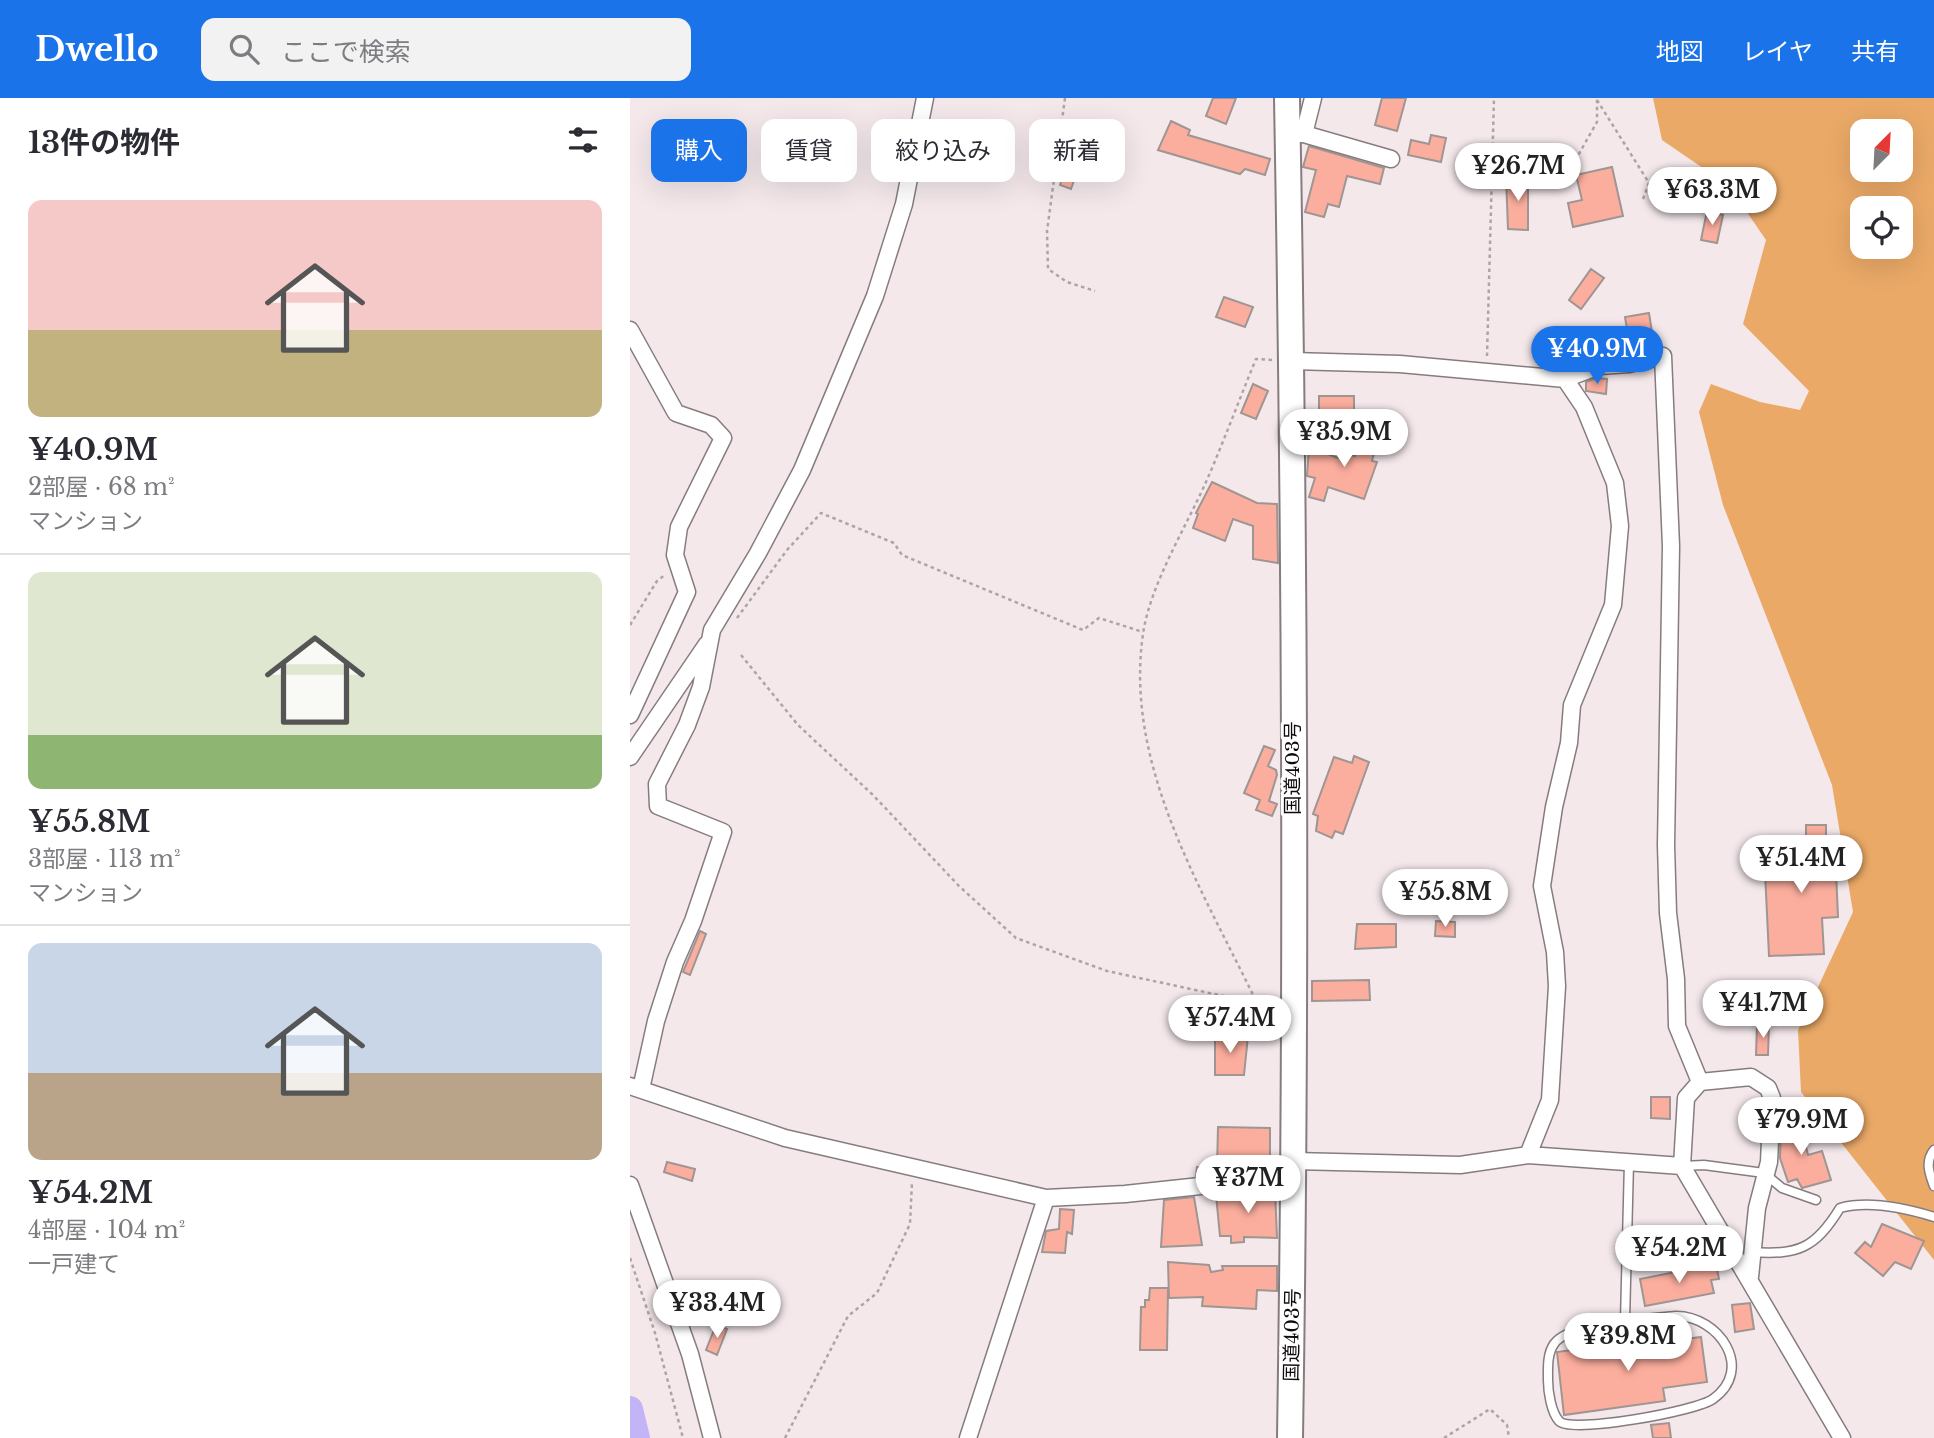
<!DOCTYPE html>
<html lang="ja">
<head>
<meta charset="utf-8">
<style>
	:root { --surface:#fff; --page:#f2f2f3; --text:#2b2b33; --muted:#7c7c81; --line:#e1e1e2; --accent:#1a73e8 }
	body { margin:0; font-family:"Libre Baskerville","Noto Sans JP",serif; background:var(--page); color:var(--text); height:100vh; display:flex; flex-direction:column; font-size:26px; white-space:nowrap }
	* { box-sizing:border-box; margin:0 }
	p { font-size:23px; color:var(--muted) }
	.icon { flex:none; width:38px; height:38px; fill:none; stroke:currentColor; stroke-width:2; stroke-linecap:round; stroke-linejoin:round }
	.map { position:relative; flex:1; overflow:hidden }
	.panel { display:flex; flex-direction:column; background:var(--surface); width:630px }
	.panel>* { flex:none }
	.banner { position:absolute; left:21px; top:21px; width:665px; height:63px; display:flex; gap:14px }
	.needle { width:46px; rotate:24deg }
	.buttons { position:absolute; left:1220px; top:21px; display:grid; gap:14px }
	.buttons a { display:grid; place-items:center; width:63px; height:63px; border-radius:14px; background:var(--surface); box-shadow:0 7px 28px #0002; font-size:35px }
	.price { position:absolute; translate:-50% -60px; padding:0 16px; border-radius:24px; background:#fff; color:#222; font-size:23px; line-height:46px; filter:drop-shadow(0 2px 4px #0008) }
	.price::after { content:''; position:absolute; left:50%; top:42px; width:21px; height:16px; margin-left:-10px; background:inherit; clip-path:polygon(0 0,100% 0,50% 100%) }
	.price.current { background:var(--accent); color:#fff }
	ul { padding:0; list-style:none }
	li { display:grid; align-content:center; gap:14px; height:371px; padding:0 28px }
	li+li { border-top:2px solid var(--line) }
	li span { display:grid; place-items:center; height:217px; border-radius:14px; color:#555 }
	li>.icon { margin-inline-start:auto }
	span .icon { width:126px; height:126px; fill:#fffc; stroke-width:1 }
	li b { font-size:30px }
	h2 { display:flex; justify-content:space-between; align-items:center; height:84px; padding:0 28px; font-size:30px }
	.pill { padding:0 24px; border-radius:14px; background:var(--surface); box-shadow:0 7px 28px #0002; font-size:24px; line-height:63px }
	.pill.current { background:var(--accent); color:#fff }
	header { display:flex; align-items:center; gap:42px; box-sizing:border-box; height:98px; padding:0 35px; background:var(--accent); color:#fff }
	header strong { font-size:33px }
	nav { display:flex; gap:38px; margin-inline-start:auto; font-size:24px }
	.search { width:490px; height:63px; background:var(--page); display:flex; align-items:center; gap:18px; box-sizing:border-box; padding:0 24px; border-radius:14px; color:var(--muted); font-size:26px }
	main { display:flex; flex:1; min-height:0 }
	.map>svg:first-child { display:block }
	.green { fill:#eaa967; fill-rule:evenodd }
	.lines { fill:none; stroke-linecap:round; stroke-linejoin:round }
	.river { stroke:#c3b4f7; stroke-width:26 }
	.building { fill:#fcae9e; stroke:#9f9592; stroke-width:2 }
	.service-casing { stroke:#867c7f; stroke-width:11 }
	.minor-casing { stroke:#867c7f; stroke-width:19 }
	.trunk-casing { stroke:#867c7f; stroke-width:28 }
	.path { stroke:#ada4a6; stroke-width:2.5; stroke-dasharray:3.5 3.5; stroke-linecap:butt }
	.service { stroke:#fff; stroke-width:8 }
	.minor { stroke:#fff; stroke-width:16 }
	.trunk { stroke:#fff; stroke-width:24 }
	.labels { text-anchor:middle; dominant-baseline:central; stroke-width:6; stroke-linejoin:round; paint-order:stroke }
	.street-label { font-size:19px; fill:#0f0b0c; stroke:#fff }
</style>
</head>
<body>
<header>
<strong>Dwello</strong>
<div class="search"><svg class="icon" aria-label="search" viewBox="0 0 24 24"><circle cx="10" cy="10" r="6"/><path d="M15 15l6 6"/></svg>ここで検索</div>
<nav><a>地図</a><a>レイヤ</a><a>共有</a></nav>
</header>
<main>
<section class="panel">
<h2>13件の物件<svg class="icon" aria-label="filters" viewBox="0 0 24 24"><path d="M4 7h16M4 17h16"/><circle cx="9" cy="7" r="2"/><circle cx="15" cy="17" r="2"/></svg></h2>
<ul>
<li><span style="background:linear-gradient(#f6c9c9 60%,#c2b280 0)"><svg class="icon" aria-label="home" viewBox="0 0 24 24"><path d="M3 11l9-7 9 7M6 9v11h12V9"/></svg></span><div><b>¥40.9M</b><p>2部屋 · 68 m²</p><p>マンション</p></div></li>
<li><span style="background:linear-gradient(#dfe7d0 75%,#8fb573 0)"><svg class="icon" aria-label="home" viewBox="0 0 24 24"><path d="M3 11l9-7 9 7M6 9v11h12V9"/></svg></span><div><b>¥55.8M</b><p>3部屋 · 113 m²</p><p>マンション</p></div></li>
<li><span style="background:linear-gradient(#c9d6e8 60%,#b9a48a 0)"><svg class="icon" aria-label="home" viewBox="0 0 24 24"><path d="M3 11l9-7 9 7M6 9v11h12V9"/></svg></span><div><b>¥54.2M</b><p>4部屋 · 104 m²</p><p>一戸建て</p></div></li>
</ul>
</section>
<div class="map">
<svg width="1304" height="1340" viewBox="0 0 1304 1340">
	<rect width="100%" height="100%" fill="#f4e8eb"/>
	<path class="green" d="M1023,0H1304V1162L1171,994L1168,932L1223,814L1202,687L1093,407L1069,314L1081,286L1130,304L1170,312L1179,293L1113,226L1136,142L1099,88L1032,42ZM1232,33H1270V72H1232ZM1232,110H1270V149H1232Z"/>
	<g class="lines">
		<path class="river" d="M0,1311L7,1340"/>
	</g>
	<path class="building" d="M583,0H606L596,26L576,18Z
		M752,0H776L767,33L745,27Z
		M541,23L560,32L558,37L640,61L635,77L615,71L610,76L528,52Z
		M801,37L816,40L811,64L778,57L781,42L799,46Z
		M679,48L754,70L750,86L717,78L709,109L698,106L694,119L675,114L686,72L673,69Z
		M440,56L452,60L441,91L430,87Z
		M982,69L993,118L943,129L938,105L952,102L946,77Z
		M876,79H898V132L878,131Z
		M1077,113L1093,117L1087,145L1071,142Z
		M961,171L974,180L951,211L939,202Z
		M594,199L623,209L615,229L586,219Z
		M1019,215L1024,247L1028,248L991,256L993,242L999,243L995,219Z
		M966,280L977,281L976,296L956,293V284Z
		M623,286L638,293L626,321L611,315Z
		M689,298H724V320H689Z
		M733,329L749,335L742,363L747,364L734,401L698,389L694,403L679,399L685,380L677,378L679,349L708,360L710,354L725,358Z
		M582,384L627,405L647,406L648,465L623,461V428L603,421L595,443L563,430L568,416L566,415Z
		M634,648L645,652L638,668L646,672L647,677L639,703L647,706L642,718L626,712L630,702L614,695Z
		M724,658L739,664L713,736L705,733L702,740L686,733L688,718L683,716L704,659L722,665Z
		M1176,727H1196V750H1205L1208,819L1192,820L1194,856L1139,858L1134,753L1176,751Z
		M806,823L825,824V839L805,838Z
		M727,826H766V849L725,851Z
		M70,833L76,836L60,877L53,874Z
		M739,882L740,902L682,903V883Z
		M1127,927H1139L1138,957H1126Z
		M585,936L618,938L614,977H585Z
		M1021,999H1040V1021L1021,1020Z
		M1169,1020L1178,1057L1192,1053L1201,1082L1172,1090L1167,1081L1158,1084L1150,1060L1151,1025Z
		M588,1029L640,1030V1061L598,1060L599,1074L566,1078L567,1069L587,1070Z
		M37,1064L65,1071L62,1083L34,1074Z
		M645,1091L647,1140L614,1139V1144L601,1145V1138H590L586,1097Z
		M564,1099L572,1147L531,1149L534,1102Z
		M430,1111L444,1112L442,1136L437,1134L435,1155L412,1154L416,1133L429,1131Z
		M1252,1126L1294,1143L1281,1171L1265,1164L1253,1178L1225,1155L1235,1144L1241,1149Z
		M538,1164L579,1167L581,1174L593,1172L592,1168H647V1193L627,1192L626,1211L572,1208L573,1199L539,1200Z
		M1086,1166L1089,1181L1081,1182L1084,1195L1015,1208L1010,1181Z
		M520,1190H538L537,1252H510L511,1209H515V1202H519Z
		M1120,1205L1124,1231L1105,1234L1102,1207Z
		M86,1227L97,1231L87,1257L76,1252Z
		M1071,1239L1077,1284L1033,1290L1035,1303L934,1317L927,1254L1026,1240L1027,1245Z
		M1039,1325L1041,1340H1023L1021,1327Z"/>
	<g class="lines">
		<defs>
			<path id="service" d="M1304,1052C1295,1063 1299,1075 1304,1088
				M1052,1068L1074,1067L1134,1075L1152,1090L1186,1102
				M1121,1154C1168,1157 1185,1151 1210,1110C1240,1102 1275,1110 1304,1119
				M1046,1218C1089,1218 1125,1271 1083,1301C1067,1313 941,1336 929,1323C921,1314 918,1293 918,1282C918,1270 917,1256 924,1246C939,1224 1020,1221 1046,1218Z
				M995,1223L999,1064"/>
			<path id="minor" d="M657,36H674L761,61
				M674,36L683,0
				M0,232L46,315L81,327L93,340L49,429L45,457L57,494L0,617
				M662,263L770,266L935,281L969,268L999,266L1033,258L1041,448L1036,747L1038,815L1046,881L1047,928L1070,984L1056,1000L1052,1068L1212,1340
				M0,659L77,546
				M1070,984L1121,979L1138,990L1142,1000L1139,1064L1127,1110L1120,1179
				M0,988L155,1040L416,1100L495,1096L664,1078
				M11,991L26,923L45,864L63,823L93,734L28,708L27,686L57,627L71,589L82,532L128,455L172,372L245,198L274,106L295,0
				M898,1057L920,1002L927,888L925,854L912,788L924,709L939,645L942,607L983,507L990,428L985,385L954,309L935,281
				M664,1063L830,1067L898,1057L1052,1068
				M0,1087L60,1256L82,1340
				M338,1340L416,1100"/>
			<path id="trunk" d="M657,0C665,446 667,894 660,1340"/>
		</defs>
		<use href="#service" class="service-casing"/>
		<use href="#minor" class="minor-casing"/>
		<use href="#trunk" class="trunk-casing"/>
		<path class="path" d="M435,0L417,133L418,171L437,184L465,193
			M967,2L1019,85L1089,109
			M911,72L946,61L967,24V0
			M1013,101L1019,85
			M857,258L864,0
			M642,262L626,261C609,302 594,343 576,384C556,429 520,487 513,536C494,667 572,791 627,905L646,908
			M107,520L157,452L191,415L264,445L272,457L453,532L469,520L513,534
			M0,527L27,483L36,476
			M111,557L168,627L243,697L329,788L386,840L477,873L626,905
			M0,1160L25,1235L53,1340
			M155,1340L218,1218L247,1195L280,1126L282,1084
			M814,1340L860,1311L877,1327L879,1340"/>
		<use href="#service" class="service"/>
		<use href="#minor" class="minor"/>
		<use href="#trunk" class="trunk"/>
	</g>
	<g class="labels">
		<g class="street-label">
			<text transform="translate(662 670) rotate(-90)">国道403号</text>
			<text transform="translate(662 1237) rotate(-89)">国道403号</text>
		</g>
	</g>
</svg>
<div class="buttons">
<a><svg class="needle" viewBox="-14 -14 28 28"><path d="M0-13l5 13h-10z" fill="#e53935"/><path d="M0 13l5-13h-10z" fill="#7c7c81"/></svg></a>
<a><svg class="icon" aria-label="locate" viewBox="0 0 24 24"><circle cx="12" cy="12" r="6"/><path d="M12 2v4M12 18v4M2 12h4M18 12h4"/></svg></a>
</div>
<b class="price" style="left:888px;top:105px">¥26.7M</b>
<b class="price" style="left:1082px;top:129px">¥63.3M</b>
<b class="price current" style="left:967px;top:288px">¥40.9M</b>
<b class="price" style="left:714px;top:371px">¥35.9M</b>
<b class="price" style="left:1171px;top:797px">¥51.4M</b>
<b class="price" style="left:815px;top:831px">¥55.8M</b>
<b class="price" style="left:1133px;top:942px">¥41.7M</b>
<b class="price" style="left:600px;top:957px">¥57.4M</b>
<b class="price" style="left:1171px;top:1059px">¥79.9M</b>
<b class="price" style="left:618px;top:1117px">¥37M</b>
<b class="price" style="left:1049px;top:1187px">¥54.2M</b>
<b class="price" style="left:87px;top:1242px">¥33.4M</b>
<b class="price" style="left:998px;top:1275px">¥39.8M</b>
<div class="banner">
<a class="pill current">購入</a>
<a class="pill">賃貸</a>
<a class="pill">絞り込み</a>
<a class="pill">新着</a>
</div>
</div>
</main>
</body>
</html>
